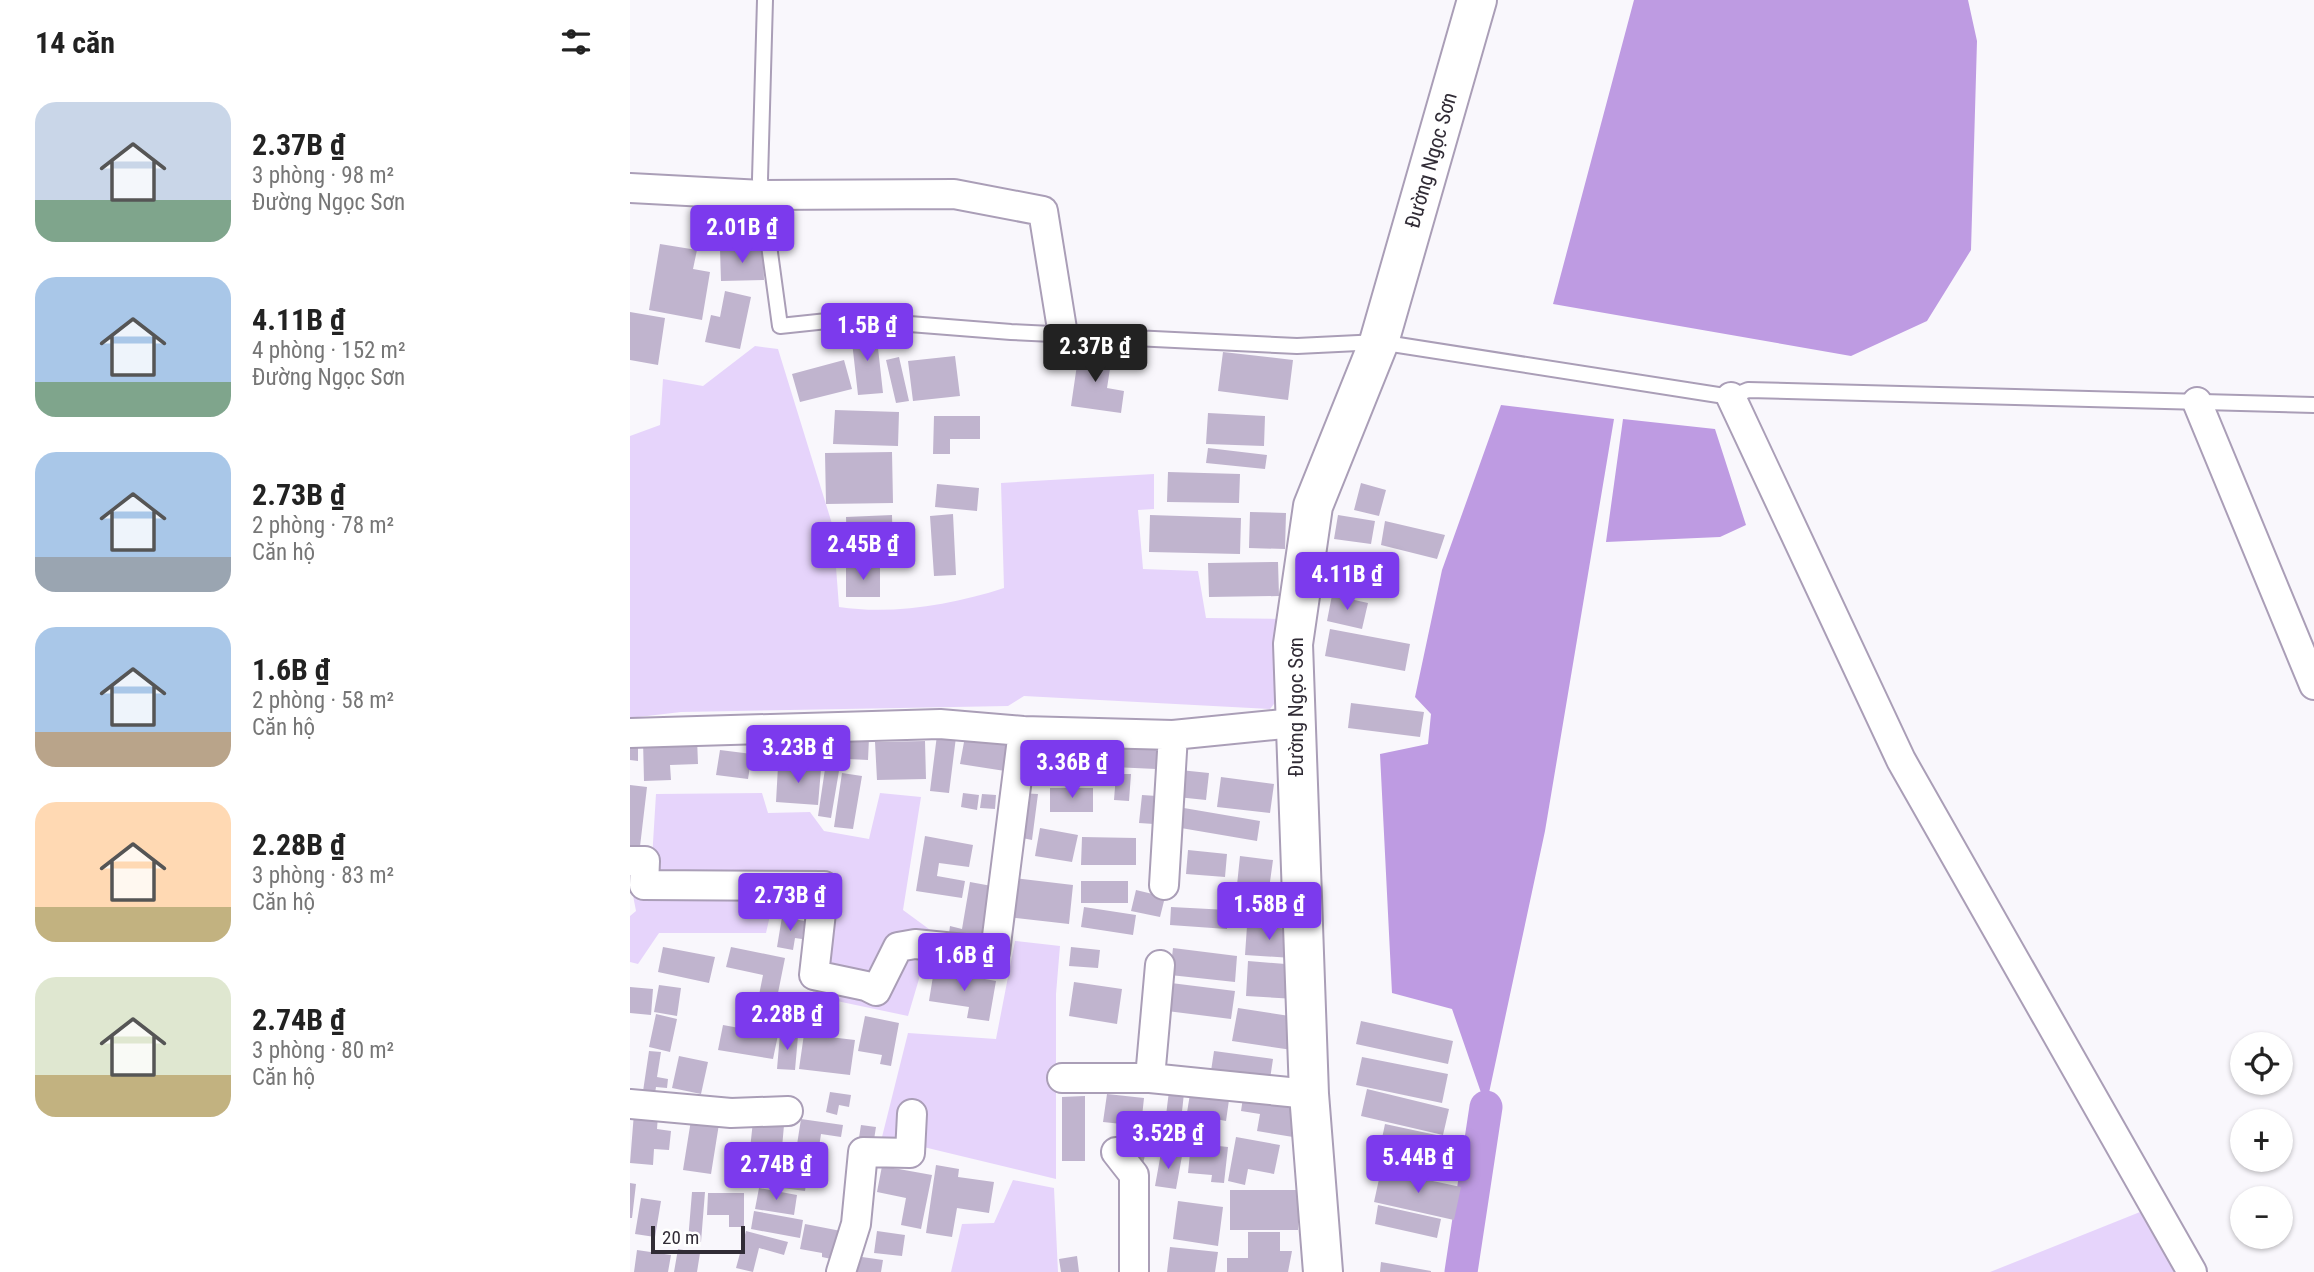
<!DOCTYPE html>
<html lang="vi">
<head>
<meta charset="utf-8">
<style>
	:root { --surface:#fff; --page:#f2f2f2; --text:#222; --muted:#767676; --accent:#7c3aed }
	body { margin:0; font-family:"Roboto Condensed",sans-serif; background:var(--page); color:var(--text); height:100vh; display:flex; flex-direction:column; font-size:26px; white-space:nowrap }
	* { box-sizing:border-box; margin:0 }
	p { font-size:23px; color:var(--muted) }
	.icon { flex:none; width:38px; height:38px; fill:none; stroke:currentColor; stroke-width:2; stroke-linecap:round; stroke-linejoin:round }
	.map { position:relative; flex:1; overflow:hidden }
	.side { display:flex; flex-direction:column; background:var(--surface); width:630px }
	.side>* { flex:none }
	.buttons { position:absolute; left:1600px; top:1032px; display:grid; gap:14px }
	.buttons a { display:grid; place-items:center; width:63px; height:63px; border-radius:50%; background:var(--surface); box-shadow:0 2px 5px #0004; font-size:35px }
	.scale { position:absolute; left:21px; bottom:18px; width:94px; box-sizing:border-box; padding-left:7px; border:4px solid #312c36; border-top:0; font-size:19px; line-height:24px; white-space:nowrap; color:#312c36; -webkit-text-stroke:5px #fff; paint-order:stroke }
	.price { position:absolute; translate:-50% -60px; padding:0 16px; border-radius:7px; background:var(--accent); color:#fff; font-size:23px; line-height:46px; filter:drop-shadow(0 2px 4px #0008) }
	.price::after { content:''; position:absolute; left:50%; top:42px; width:21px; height:16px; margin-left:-10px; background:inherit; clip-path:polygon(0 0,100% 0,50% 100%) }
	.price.selected { background:#222; color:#fff }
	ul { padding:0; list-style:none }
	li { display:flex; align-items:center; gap:21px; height:175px; padding:0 35px }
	li span { display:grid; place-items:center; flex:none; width:196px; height:140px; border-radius:21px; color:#555 }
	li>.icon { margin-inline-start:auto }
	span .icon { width:84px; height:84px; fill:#fffc; stroke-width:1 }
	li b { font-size:30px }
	h2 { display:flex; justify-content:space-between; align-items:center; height:84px; padding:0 35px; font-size:30px }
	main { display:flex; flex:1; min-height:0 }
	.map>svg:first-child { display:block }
	.green { fill:#e6d4fb }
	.water { fill:#be9be2 }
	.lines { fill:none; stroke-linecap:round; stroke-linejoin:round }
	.canal { stroke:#be9be2; stroke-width:33 }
	.building { fill:#c0b4ce }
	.service-casing { stroke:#aa9eb7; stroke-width:18 }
	.minor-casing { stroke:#aa9eb7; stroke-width:32 }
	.secondary-casing { stroke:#aa9eb7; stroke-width:42 }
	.service { stroke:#fff; stroke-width:14 }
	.minor { stroke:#fff; stroke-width:28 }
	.secondary { stroke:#fff; stroke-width:38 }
	.labels { text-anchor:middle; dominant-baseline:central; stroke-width:5; stroke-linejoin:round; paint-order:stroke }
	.street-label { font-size:21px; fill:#312c36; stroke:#fff }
</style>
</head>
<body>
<main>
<section class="side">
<h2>14 căn<svg class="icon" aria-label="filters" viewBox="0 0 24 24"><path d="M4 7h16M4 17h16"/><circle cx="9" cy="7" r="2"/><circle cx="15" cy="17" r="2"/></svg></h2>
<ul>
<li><span style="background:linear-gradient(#c9d6e8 70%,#7fa58c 0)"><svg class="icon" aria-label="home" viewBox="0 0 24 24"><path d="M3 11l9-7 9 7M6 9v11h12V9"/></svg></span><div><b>2.37B ₫</b><p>3 phòng · 98 m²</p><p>Đường Ngọc Sơn</p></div></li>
<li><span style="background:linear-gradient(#a9c7e8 75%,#7fa58c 0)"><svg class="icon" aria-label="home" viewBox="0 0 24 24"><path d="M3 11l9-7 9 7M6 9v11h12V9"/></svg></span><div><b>4.11B ₫</b><p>4 phòng · 152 m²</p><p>Đường Ngọc Sơn</p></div></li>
<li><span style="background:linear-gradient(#a9c7e8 75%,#9aa5b1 0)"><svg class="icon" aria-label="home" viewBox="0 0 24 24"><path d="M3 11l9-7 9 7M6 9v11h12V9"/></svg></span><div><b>2.73B ₫</b><p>2 phòng · 78 m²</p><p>Căn hộ</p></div></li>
<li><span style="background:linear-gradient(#a9c7e8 75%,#b9a48a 0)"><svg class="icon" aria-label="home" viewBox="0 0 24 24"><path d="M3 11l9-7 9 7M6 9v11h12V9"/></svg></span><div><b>1.6B ₫</b><p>2 phòng · 58 m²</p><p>Căn hộ</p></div></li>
<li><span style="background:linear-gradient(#ffd9b3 75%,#c2b280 0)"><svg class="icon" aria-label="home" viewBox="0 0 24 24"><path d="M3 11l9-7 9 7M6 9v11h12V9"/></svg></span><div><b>2.28B ₫</b><p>3 phòng · 83 m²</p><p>Căn hộ</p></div></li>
<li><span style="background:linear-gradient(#dfe7d0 70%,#c2b280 0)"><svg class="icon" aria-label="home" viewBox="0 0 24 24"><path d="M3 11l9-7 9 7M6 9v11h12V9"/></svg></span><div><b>2.74B ₫</b><p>3 phòng · 80 m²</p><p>Căn hộ</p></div></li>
</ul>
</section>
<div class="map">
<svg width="1684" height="1272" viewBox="0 0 1684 1272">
	<rect width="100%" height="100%" fill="#f9f7fc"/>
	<path class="green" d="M125,346L148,349L203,527L209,607C262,615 322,605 374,588L371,483L524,474V509L508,510L513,569L568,571L576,618L652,619L651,695L640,709L394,696L378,706L51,712L0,718V436L30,425L33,379L73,386Z
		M132,793L138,813L180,812L194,831L239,839L250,793L291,797L273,910L303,932L278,1016L183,996L180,901L144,898L136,933H29L8,964L0,962V916L6,911L0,880V860L22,859L26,794Z
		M385,941L430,946L426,994V1179L252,1137L278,1033L366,1039Z
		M383,1180L424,1188L428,1272H321L332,1224L364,1223Z
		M1510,1212L1544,1272H1360Z"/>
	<path class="water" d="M1004,0H1338L1347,41L1341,250L1297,321L1221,356L923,304Z
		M871,405L984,419L915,831L856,1107L822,1009L762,993L750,754L798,744L801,714L785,697L812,570Z
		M993,419L1085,429L1116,525L1090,537L976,542Z"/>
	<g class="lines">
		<path class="canal" d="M831,1272L856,1107"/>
	</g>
	<path class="building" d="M30,244L67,250L63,269L80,272L72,320L19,310Z
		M133,248L134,280L91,281L90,249Z
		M95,291L121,297L110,349L75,342L81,315L90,317Z
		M0,312L35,318L28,365L0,360Z
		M246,330L253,393L228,395L221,333Z
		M449,351L482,356L477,388L494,391L491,413L441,406Z
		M593,352L663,360L658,400L588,391Z
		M325,356L330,396L283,401L278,361Z
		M269,357L279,401L266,403L256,360Z
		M214,360L222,389L170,402L162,374Z
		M205,410L269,412L268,446L203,444Z
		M578,413L635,416L634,446L576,444Z
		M304,416H350V439H320V454H303Z
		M578,448L637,455L635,469L576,463Z
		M262,452L263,503L196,504L195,453Z
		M538,472L610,474L609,503L537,502Z
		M731,483L756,490L749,516L724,510Z
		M307,484L349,488L347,511L305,507Z
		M620,512L656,513L655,549L619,548Z
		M323,514L326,575L304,576L300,516Z
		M262,515L263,548L217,550L216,517Z
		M520,515L611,518L610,554L519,552Z
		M708,515L745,521L741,544L704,539Z
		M755,521L815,535L807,559L751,545Z
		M648,562L649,596L579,597L578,563Z
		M704,565L747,570L744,595L702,590Z
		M216,568H250V597H216Z
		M702,595L738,603L732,629L697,621Z
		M700,629L780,644L775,671L695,656Z
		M721,703L794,712L790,737L718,728Z
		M336,731L381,738L375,771L330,764Z
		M463,734L481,736L477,779L459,778Z
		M307,735L326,737L319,793L300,791Z
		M430,735V761L395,760V736Z
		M199,736L239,738L238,760L198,758Z
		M67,738L68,764L40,765L41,780L14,781L13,740Z
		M0,739H8V761L0,760Z
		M295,741L296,779L247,780L245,742Z
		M485,741L527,744L526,769L483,767Z
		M90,750L122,754L118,779L86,775Z
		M148,766L191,769L188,805L146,802Z
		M195,769L209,771L201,818L188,816Z
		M550,770L579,773L576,800L547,797Z
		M212,773L232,776L223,829L204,827Z
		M486,774H501L499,801L484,800Z
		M591,777L644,784L640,813L587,807Z
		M0,785L17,787L9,855L0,854Z
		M420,788H463V812H420Z
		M333,793L349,795L347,810L331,807Z
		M388,793L408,794L402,840L383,836Z
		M352,794L366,795L365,809L350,808Z
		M512,795L527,796L524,824L509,823Z
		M548,807L630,821L627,841L545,827Z
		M410,828L448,835L442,862L405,856Z
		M295,836L343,845L339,867L309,863L307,876L335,881L332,898L286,891Z
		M452,837L506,838V865H451Z
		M558,850L597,854L595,877L556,874Z
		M610,856L643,860L639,889L607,885Z
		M383,878L443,885L439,924L378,917Z
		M451,881H498V903H451Z
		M340,882L367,887L356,948L318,941L320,926L332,929Z
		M506,890L535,897L530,917L501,911Z
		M604,895L652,899L650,923L602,920Z
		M454,907L506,915L503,935L451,927Z
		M541,907L598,910L597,929L540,925Z
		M152,917L175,921L172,939L165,938L163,950L147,947Z
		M617,926L663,929L662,958L615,955Z
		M33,947L85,957L79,983L28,972Z
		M101,947L155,958L147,998L129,995L133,975L96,967Z
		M441,947L470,950L468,968L439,966Z
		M543,948L607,956L605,982L540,975Z
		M618,961L668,965L666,999L616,996Z
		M304,970L366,981L359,1021L337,1018L339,1007L299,1001Z
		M444,982L492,989L487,1024L439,1016Z
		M541,983L605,991L601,1019L537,1011Z
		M29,985L51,988L47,1016L24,1012Z
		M0,987L23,989L21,1015L0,1013Z
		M142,1003L160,1006L155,1033L137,1029Z
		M608,1008L666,1017L662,1050L602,1041Z
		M26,1014L47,1019L40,1052L19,1047Z
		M235,1016L269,1023L261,1066L250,1064L252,1055L228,1051Z
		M731,1021L823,1041L818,1064L726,1044Z
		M93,1025L148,1035L143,1059L88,1050Z
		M150,1034L168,1036L165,1070L147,1069Z
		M174,1034L225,1040L220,1075L169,1069Z
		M19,1051L31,1052L27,1077L38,1079L37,1088L26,1087L24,1100L12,1098Z
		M584,1051L643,1059L640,1079L581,1071Z
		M49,1056L78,1062L71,1094L42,1088Z
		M732,1057L818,1074L812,1103L726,1085Z
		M737,1089L819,1109L813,1135L731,1116Z
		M539,1091L554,1093L548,1149L532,1148Z
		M614,1091L669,1100L663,1137L627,1131L630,1114L611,1111Z
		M200,1092L221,1095L219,1107L209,1105L207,1115L196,1112Z
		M477,1094L514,1098L511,1126L473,1122Z
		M560,1094L599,1100L596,1121L580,1118L576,1141L553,1137Z
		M455,1096V1161H432V1097Z
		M4,1113L28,1115L27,1129L41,1131L39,1150L24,1149L23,1165L0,1163Z
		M171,1119L213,1125L211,1137L191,1134L188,1154L166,1151Z
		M61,1120L89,1124L81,1174L53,1170Z
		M123,1121L154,1125L152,1148L141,1147L138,1170L118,1168Z
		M755,1124L811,1136L807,1154L751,1143Z
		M231,1125L246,1127L243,1146L228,1144Z
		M501,1134L519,1137L513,1164L495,1161Z
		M606,1137L650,1145L644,1174L618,1169L615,1185L598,1181Z
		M561,1143L598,1147L594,1183L581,1182L582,1175L558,1173Z
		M745,1145L817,1160L812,1181L741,1165Z
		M531,1153L552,1156L546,1189L525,1186Z
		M306,1165L329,1169L328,1177L364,1182L359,1213L327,1208L322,1237L296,1233Z
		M252,1166L302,1175L291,1229L271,1225L276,1198L247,1192Z
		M751,1170L831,1187L824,1220L744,1202Z
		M132,1172L177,1178L175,1191L130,1185Z
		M0,1183L6,1184L2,1218H0Z
		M129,1188L167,1195L164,1215L125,1209Z
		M600,1190H668V1230H600Z
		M62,1192H75L71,1242L58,1241Z
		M78,1193H114V1227H99V1215H77Z
		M11,1198L31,1201L25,1237L5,1234Z
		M548,1201L593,1207L588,1246L543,1239Z
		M748,1205L811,1219L807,1238L745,1224Z
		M124,1211L173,1220L170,1238L121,1229Z
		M175,1224L211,1231L206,1260L192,1257V1253L170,1249Z
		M116,1231L158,1242L154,1255L129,1248L123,1272L106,1268Z
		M247,1231L275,1235L272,1256L244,1253Z
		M618,1232H650V1251H662L658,1272H597V1258H618Z
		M540,1247L588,1252L585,1272H537Z
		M48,1249L70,1253L67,1272H44Z
		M7,1250L41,1255L38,1272H4Z
		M225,1256L253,1260L251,1272H223Z
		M447,1256L449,1272H431L429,1259Z
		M751,1262L801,1271V1272H750Z"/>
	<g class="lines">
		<defs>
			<path id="service" d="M135,0L130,179L150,326L216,319L381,332L667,346L749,342L1101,397L1118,390L1684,405"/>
			<path id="minor" d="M0,188L132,195L324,194L413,211L433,335
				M1101,397L1271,760L1562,1272
				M1567,402L1684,685
				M0,733L310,724L393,731L543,735L664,723
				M0,861H15L14,885L194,886L184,975L236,986L246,991L268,947L285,944L365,952L393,731
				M534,885L543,735
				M432,1078H520L679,1094
				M520,1078L530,965
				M0,1104L101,1113L158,1111
				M486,1152L504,1175V1272
				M211,1272L226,1224L233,1152L280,1153L282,1114"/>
			<g id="secondary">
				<path id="s1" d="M693,1272L679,1094L663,644L683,506L749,342L847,0"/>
			</g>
		</defs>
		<use href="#service" class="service-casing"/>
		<use href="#minor" class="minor-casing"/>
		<use href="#secondary" class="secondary-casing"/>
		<use href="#service" class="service"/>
		<use href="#minor" class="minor"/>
		<use href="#secondary" class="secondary"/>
	</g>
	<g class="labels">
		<g class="street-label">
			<text stroke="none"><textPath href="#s1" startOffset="1134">Đường Ngọc Sơn</textPath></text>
			<text transform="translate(666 707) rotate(-90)">Đường Ngọc Sơn</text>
		</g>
	</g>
</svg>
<div class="buttons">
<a><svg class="icon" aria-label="locate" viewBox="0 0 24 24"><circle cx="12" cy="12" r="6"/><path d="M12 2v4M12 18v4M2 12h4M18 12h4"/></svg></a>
<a>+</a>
<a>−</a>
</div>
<div class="scale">20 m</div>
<b class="price" style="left:112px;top:265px">2.01B ₫</b>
<b class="price" style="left:237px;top:363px">1.5B ₫</b>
<b class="price selected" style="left:465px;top:384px">2.37B ₫</b>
<b class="price" style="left:233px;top:582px">2.45B ₫</b>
<b class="price" style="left:717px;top:612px">4.11B ₫</b>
<b class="price" style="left:168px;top:785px">3.23B ₫</b>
<b class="price" style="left:442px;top:800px">3.36B ₫</b>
<b class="price" style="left:160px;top:933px">2.73B ₫</b>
<b class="price" style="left:639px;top:942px">1.58B ₫</b>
<b class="price" style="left:334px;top:993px">1.6B ₫</b>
<b class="price" style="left:157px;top:1052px">2.28B ₫</b>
<b class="price" style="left:538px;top:1171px">3.52B ₫</b>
<b class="price" style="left:788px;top:1195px">5.44B ₫</b>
<b class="price" style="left:146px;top:1202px">2.74B ₫</b>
</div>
</main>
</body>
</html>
